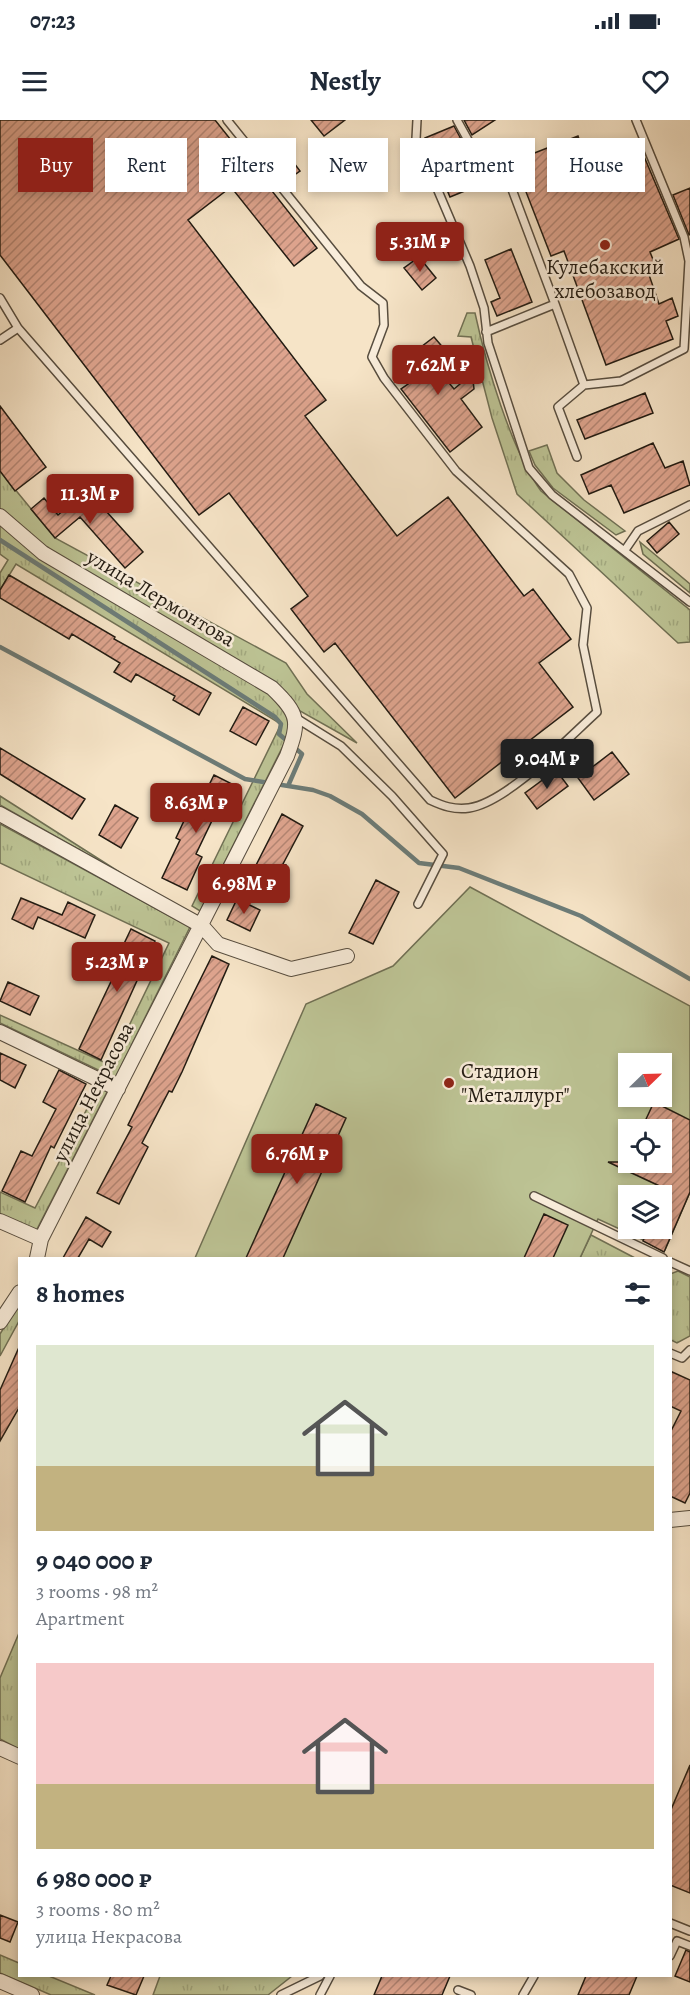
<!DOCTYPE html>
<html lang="en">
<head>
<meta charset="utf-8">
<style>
	:root { --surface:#fff; --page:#f2f2f3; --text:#1f2937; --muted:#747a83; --accent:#8f2418 }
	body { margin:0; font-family:Alegreya,serif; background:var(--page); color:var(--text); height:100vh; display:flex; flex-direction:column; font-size:22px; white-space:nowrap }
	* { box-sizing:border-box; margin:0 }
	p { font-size:20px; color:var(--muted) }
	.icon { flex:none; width:33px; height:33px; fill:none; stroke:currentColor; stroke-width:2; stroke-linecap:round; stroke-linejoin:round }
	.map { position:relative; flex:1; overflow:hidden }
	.sheet { position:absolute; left:18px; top:1137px; width:654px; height:720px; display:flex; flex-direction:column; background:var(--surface); border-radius:0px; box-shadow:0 3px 9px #0003 }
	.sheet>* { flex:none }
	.banner { position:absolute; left:18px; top:18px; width:654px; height:54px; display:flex; gap:12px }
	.needle { width:39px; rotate:67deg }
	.controls { position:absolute; left:618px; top:933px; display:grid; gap:12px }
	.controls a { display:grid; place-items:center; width:54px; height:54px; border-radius:0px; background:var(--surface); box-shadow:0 3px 9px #0003; font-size:30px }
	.price { position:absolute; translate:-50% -51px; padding:0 14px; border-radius:6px; background:var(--accent); color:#fff; font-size:20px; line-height:39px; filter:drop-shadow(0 2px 3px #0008) }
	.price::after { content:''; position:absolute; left:50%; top:36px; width:18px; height:14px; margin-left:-9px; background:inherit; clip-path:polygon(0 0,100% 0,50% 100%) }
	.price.on { background:#222; color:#fff }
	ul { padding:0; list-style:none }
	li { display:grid; align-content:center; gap:12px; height:318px; padding:0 18px }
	li span { display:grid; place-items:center; height:186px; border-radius:0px; color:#555 }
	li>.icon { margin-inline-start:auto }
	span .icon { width:108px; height:108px; fill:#fffc; stroke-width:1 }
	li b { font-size:26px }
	h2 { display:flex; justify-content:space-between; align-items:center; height:72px; padding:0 18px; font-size:26px }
	.tag { padding:0 21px; border-radius:0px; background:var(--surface); box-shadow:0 3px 9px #0003; font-size:21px; line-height:54px }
	.tag.on { background:var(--accent); color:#fff }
	.status { display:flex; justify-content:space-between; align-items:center; height:42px; padding:0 30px; background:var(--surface); direction:ltr }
	.status svg { height:16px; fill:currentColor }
	header { display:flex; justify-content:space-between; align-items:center; height:78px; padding:0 18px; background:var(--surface); font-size:27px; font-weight:700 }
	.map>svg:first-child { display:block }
	.grass { fill:url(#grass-tufts); stroke:#707054; stroke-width:1.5 }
	.park { fill:#bdc495; stroke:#707054; stroke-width:1.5; fill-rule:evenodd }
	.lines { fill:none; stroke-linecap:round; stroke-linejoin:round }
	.stream { stroke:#6c7c78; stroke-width:4.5 }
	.building { fill:url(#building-hatch); stroke:#221b12; stroke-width:1.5 }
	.lane-casing { stroke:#574d3f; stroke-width:10 }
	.street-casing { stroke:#574d3f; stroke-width:16 }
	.lane { stroke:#f9eddb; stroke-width:7 }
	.street { stroke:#f9eddb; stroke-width:14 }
	.poi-dot { fill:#8f2418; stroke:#f9eddb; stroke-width:2 }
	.labels { text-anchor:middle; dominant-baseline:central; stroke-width:5; stroke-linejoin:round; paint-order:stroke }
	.poi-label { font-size:21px; fill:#221b12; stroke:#f9eddb }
	.street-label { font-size:21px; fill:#221b12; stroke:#f9eddb }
</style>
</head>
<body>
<div class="status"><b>07:23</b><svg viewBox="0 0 49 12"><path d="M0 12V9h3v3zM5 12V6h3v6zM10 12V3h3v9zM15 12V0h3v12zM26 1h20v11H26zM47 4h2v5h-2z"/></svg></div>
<header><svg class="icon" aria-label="menu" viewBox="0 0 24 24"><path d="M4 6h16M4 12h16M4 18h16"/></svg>Nestly<svg class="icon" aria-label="heart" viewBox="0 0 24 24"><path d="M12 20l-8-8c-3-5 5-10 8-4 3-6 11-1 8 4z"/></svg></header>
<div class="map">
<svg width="690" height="1875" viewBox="0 0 690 1875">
	<defs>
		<pattern id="grass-tufts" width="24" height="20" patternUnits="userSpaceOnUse" patternTransform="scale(1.5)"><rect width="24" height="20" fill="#bdc495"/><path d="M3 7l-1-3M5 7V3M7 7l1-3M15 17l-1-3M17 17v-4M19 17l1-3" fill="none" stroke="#a2a87f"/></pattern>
		<pattern id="building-hatch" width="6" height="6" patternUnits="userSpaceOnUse" patternTransform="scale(1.5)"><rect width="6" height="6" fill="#dea48e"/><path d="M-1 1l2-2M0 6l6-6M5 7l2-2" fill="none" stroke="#b48573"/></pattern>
	</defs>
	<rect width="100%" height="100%" fill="#f6e4c7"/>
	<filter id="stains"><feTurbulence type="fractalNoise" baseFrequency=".00333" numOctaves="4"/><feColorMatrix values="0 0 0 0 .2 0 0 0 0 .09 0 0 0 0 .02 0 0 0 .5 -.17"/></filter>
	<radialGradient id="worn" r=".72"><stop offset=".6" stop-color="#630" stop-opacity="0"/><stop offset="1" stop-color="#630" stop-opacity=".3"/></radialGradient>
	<path class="grass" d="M467,193H475C486,244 511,330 541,371L690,490V522L678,523L517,374L492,298L471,217L458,216Z
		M547,325L557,353L584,380L625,411L616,415L553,368L535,345L529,331Z
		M0,351L55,418L286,543L307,574L357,623L300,591L286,572L271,560L46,429L0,389Z
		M0,404L268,572C283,588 290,594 288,616L200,791L192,786L281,604L16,444L0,470V453L8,440L0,434Z
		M640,422L690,464V473L643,434Z
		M0,676L124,755L0,685Z
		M0,704L190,807L115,958L0,903V895L110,945L169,823L0,743Z
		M99,966L108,970L36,1111L0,1095V1072L35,1088Z
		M591,1115L635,1138H580Z
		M678,1151L690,1157V1216L677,1223L671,1220L670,1154Z
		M19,1183V1201L0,1236V1214Z
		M19,1513V1629L0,1619V1558Z
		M0,1835L19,1843L20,1856H49L95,1875H51L0,1853Z
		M160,1856H292L268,1875H153Z"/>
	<path class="park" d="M470,767L690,886V1072L665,1130L598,1099L580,1138H195L306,884L393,846ZM628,944H662V976H628ZM628,1010H662V1042H628ZM628,1076H662V1108H628Z"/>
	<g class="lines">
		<path class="stream" d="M0,420L275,597L281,604L279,614L302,634L288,666
			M0,527L245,659L313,670L330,676L362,694L419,743L459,748L581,796L690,859"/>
	</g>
	<path class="building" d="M0,0H215L254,49L257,46L275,69L272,71L317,128L294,146L231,67L188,100L326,280L305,296L397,416L448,377L524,476L533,469L571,519L539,543L573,587L455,678L335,523L324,532L291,489L308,476L229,373L199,395L0,135Z
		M311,0H345L324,16Z
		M464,0H495L472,15Z
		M454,6L462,21L459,22L477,66L450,77L425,18Z
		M578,16L588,47L640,27L679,119L650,132L654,142L646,146L659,184L672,178L678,196L666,201L673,219L606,245L564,131L551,136L514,41Z
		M282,27L300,51L284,62L266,39Z
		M690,68V114L689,115L673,75Z
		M511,129L532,182L497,196L491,182L500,178L485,140Z
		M419,137L436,158L422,170L404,148Z
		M434,217L445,230L431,241L454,269L466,259L473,260L474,269L461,279L482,307L450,332L401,269L408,264L395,247Z
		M645,273L653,293L585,319L577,300Z
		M0,286L46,347L15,371L0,351Z
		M653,323L665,348L683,341L690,365L624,393L611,365L589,374L581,355Z
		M87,370L143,432L125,448L80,397L55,418L31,389L44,378L58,395Z
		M669,402L679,414L657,433L647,421Z
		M9,455L115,517L114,519L211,573L199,595L173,580L175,576L136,554L131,562L114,552L120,543L72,514L69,519L0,478V470Z
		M243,587L269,601L256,625L230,611Z
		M0,628L85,679L72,699L0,654Z
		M612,632L629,654L594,680L578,658Z
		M556,650L568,666L537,689L525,673Z
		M214,655L234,665L224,686L220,684L196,734L202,737L187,770L162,758L180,720L176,718L190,688L196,691Z
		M115,685L138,698L121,728L99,715Z
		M282,694L303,706L283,744L286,745L276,766L252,753Z
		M376,760L399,772L373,824L349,813Z
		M21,778L62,795L68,782L95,795L85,818L38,797L33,809L12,799Z
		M237,779L260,790L250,811L227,800Z
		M131,809L155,821L101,940L79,929L116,851L112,849Z
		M212,836L229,844L182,952L172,972L169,971L142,1023L148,1027L119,1084L97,1073L132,1007L128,1005Z
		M8,862L39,876L30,895L0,881Z
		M0,933L26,945L15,968L0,960Z
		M59,950L86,964L54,1028L51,1026L25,1082L2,1071L21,1031L32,1036L56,989L43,982Z
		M654,982L690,1000V1072L664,1132L643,1121L648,1108H662V1080L666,1069L608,1042H662V1010H641Z
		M316,984L346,998L283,1138H246Z
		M544,1094L568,1105L553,1138H524Z
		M86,1097L111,1112L102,1127L89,1119L78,1138H63Z
		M20,1225V1286L0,1321V1270Z
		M670,1251L690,1260V1373L685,1383L670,1376V1313L681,1291L670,1286Z
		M690,1645V1773L670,1765V1692Z
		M0,1795L18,1802L10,1822L0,1818Z
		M686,1830L690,1832V1862L675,1856Z
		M111,1856H144L136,1875L107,1865Z
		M382,1856H450L442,1875H374Z
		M586,1856H637L629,1875H578Z"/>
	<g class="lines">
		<defs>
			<path id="lane" d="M417,0L416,19L470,146L484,188L488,223L529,348L552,375L690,482
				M457,0L479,40H501L555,184L486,212
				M0,178L18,208L430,680C443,686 454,690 469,688C508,682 567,619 597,592L583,525L587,488L569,454L456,351L384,258L372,237L384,205L383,183L361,166L227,0
				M555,184L584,265L558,287L577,337
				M0,220L18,208
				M584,265L621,261L684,229L689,141L684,117L636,0
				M625,430L638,411L690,385
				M296,598L341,626L392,676L443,734L418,784
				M534,1076L663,1138
				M670,1142L690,1151
				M670,1233L682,1238L690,1230
				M670,1803L690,1811
				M670,1836L677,1821L690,1826
				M458,1870L471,1875
				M281,1875L320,1856
				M320,1875L330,1856
				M523,1875L534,1856"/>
			<path id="street" d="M0,396L43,433L272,568C299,594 300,601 287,636L41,1119L37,1138
				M0,694L202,806L218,824L291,849L347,836
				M0,912L118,969
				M0,1101L41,1119
				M0,1202L20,1172
				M670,1400L690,1398
				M0,1628L20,1637
				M0,1861L32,1875"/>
		</defs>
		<use href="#lane" class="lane-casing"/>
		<use href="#street" class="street-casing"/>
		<use href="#lane" class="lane"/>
		<use href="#street" class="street"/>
	</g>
	<g class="poi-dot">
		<circle cx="605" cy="125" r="6"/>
		<circle cx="449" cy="963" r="6"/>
	</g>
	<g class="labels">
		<g class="poi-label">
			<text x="605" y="147">Кулебакский<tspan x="605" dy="24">хлебозавод</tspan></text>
			<text x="461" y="951" text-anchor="start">Стадион<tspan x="461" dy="24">"Металлург"</tspan></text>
		</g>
		<g class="street-label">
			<text transform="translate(161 478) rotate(31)">улица Лермонтова</text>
			<text transform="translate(93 972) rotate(-63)">улица Некрасова</text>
		</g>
	</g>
	<rect width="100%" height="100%" filter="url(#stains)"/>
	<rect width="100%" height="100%" fill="url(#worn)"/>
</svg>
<div class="controls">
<a><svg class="needle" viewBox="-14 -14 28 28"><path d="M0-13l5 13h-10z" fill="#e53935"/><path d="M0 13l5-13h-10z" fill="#747a83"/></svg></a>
<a><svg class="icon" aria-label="locate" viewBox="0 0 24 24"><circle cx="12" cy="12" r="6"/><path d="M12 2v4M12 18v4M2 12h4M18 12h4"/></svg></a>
<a><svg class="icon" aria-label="layers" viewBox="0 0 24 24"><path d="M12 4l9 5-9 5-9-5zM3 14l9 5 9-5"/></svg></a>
</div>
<b class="price" style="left:420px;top:153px">5.31M ₽</b>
<b class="price" style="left:438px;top:276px">7.62M ₽</b>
<b class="price" style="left:90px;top:405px">11.3M ₽</b>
<b class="price on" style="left:547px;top:670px">9.04M ₽</b>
<b class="price" style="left:196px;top:714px">8.63M ₽</b>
<b class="price" style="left:244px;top:795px">6.98M ₽</b>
<b class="price" style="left:117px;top:873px">5.23M ₽</b>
<b class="price" style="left:297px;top:1065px">6.76M ₽</b>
<div class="banner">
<a class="tag on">Buy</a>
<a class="tag">Rent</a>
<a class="tag">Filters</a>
<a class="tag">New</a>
<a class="tag">Apartment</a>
<a class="tag">House</a>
</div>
<section class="sheet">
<h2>8 homes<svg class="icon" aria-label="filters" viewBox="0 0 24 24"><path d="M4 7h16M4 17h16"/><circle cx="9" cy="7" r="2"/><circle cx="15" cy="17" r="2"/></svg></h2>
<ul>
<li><span style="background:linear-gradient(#dfe7d0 65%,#c2b280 0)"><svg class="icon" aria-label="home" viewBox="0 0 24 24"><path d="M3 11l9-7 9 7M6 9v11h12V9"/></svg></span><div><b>9 040 000 ₽</b><p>3 rooms · 98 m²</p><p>Apartment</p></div></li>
<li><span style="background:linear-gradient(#f6c9c9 65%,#c2b280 0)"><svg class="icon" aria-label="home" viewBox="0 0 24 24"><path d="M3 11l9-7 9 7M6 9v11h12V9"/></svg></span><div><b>6 980 000 ₽</b><p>3 rooms · 80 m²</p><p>улица Некрасова</p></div></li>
</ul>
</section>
</div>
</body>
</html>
